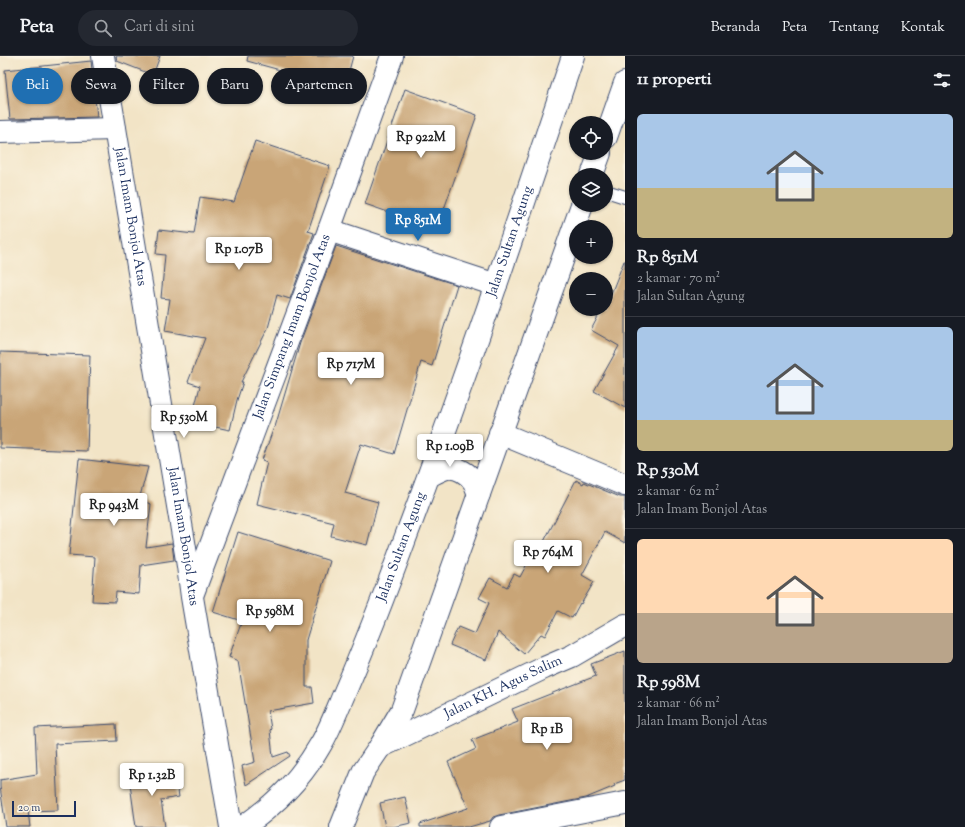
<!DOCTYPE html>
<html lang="id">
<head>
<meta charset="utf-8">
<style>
	:root { --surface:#171b24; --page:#242831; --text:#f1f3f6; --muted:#9ea1a6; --line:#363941; --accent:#1f6fb2 }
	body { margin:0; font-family:"Sorts Mill Goudy",serif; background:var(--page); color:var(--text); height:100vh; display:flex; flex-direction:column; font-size:15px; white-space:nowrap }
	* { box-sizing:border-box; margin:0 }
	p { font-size:13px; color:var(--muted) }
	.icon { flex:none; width:22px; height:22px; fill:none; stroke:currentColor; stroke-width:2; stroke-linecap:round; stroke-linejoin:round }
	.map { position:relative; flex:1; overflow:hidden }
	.side { display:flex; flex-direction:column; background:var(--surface); width:340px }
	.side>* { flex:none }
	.top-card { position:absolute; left:12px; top:12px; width:380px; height:36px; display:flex; gap:8px }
	.fabs { position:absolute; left:569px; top:60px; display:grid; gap:8px }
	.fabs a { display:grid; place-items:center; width:44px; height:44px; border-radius:50%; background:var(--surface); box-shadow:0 1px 3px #0004; font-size:20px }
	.scale { position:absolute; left:12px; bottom:10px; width:64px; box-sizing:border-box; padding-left:4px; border:2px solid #1b2f5e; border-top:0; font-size:11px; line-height:14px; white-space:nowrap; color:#1b2f5e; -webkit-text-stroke:3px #fcf5e5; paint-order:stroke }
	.price { position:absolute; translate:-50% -34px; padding:0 9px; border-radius:4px; background:#fff; color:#222; font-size:13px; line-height:26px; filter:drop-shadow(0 1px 2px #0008) }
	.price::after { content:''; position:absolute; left:50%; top:24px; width:12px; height:9px; margin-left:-6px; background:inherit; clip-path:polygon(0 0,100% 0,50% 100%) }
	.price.current { background:var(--accent); color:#fff }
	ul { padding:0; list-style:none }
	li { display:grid; align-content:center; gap:8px; height:212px; padding:0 12px }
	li+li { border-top:1px solid var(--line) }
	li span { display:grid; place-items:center; height:124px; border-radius:6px; color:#555 }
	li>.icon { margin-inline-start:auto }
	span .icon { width:72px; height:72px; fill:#fffc; stroke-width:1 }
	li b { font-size:17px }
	h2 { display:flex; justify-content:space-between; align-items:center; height:48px; padding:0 12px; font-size:17px }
	.pill { padding:0 14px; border-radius:18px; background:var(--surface); box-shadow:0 1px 3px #0004; font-size:14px; line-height:36px }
	.pill.current { background:var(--accent); color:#fff }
	header { display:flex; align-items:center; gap:24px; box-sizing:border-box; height:56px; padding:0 20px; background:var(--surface); border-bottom:1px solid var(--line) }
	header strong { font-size:19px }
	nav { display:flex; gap:22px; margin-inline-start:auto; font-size:14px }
	.search { width:280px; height:36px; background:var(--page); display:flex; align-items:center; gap:10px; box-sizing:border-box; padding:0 14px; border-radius:22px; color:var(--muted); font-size:15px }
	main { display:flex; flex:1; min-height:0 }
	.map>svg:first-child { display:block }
	.building { fill:#c9a577 }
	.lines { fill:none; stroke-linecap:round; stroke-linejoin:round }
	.service-casing { stroke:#3b4a6e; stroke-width:14 }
	.minor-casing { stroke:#3b4a6e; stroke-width:24 }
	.tertiary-casing { stroke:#3b4a6e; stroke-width:24 }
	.secondary-casing { stroke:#3b4a6e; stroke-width:24 }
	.service { stroke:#fff; stroke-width:12 }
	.minor { stroke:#fff; stroke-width:22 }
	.tertiary { stroke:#fff; stroke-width:22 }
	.secondary { stroke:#fff; stroke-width:22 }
	.labels { text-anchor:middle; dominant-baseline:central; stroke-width:3.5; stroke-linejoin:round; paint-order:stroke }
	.street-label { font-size:14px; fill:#1b2f5e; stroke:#fcf5e5 }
</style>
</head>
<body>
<header>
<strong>Peta</strong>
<div class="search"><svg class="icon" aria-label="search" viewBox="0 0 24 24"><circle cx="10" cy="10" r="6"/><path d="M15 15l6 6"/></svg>Cari di sini</div>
<nav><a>Beranda</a><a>Peta</a><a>Tentang</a><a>Kontak</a></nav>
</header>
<main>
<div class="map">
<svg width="625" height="771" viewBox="0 0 625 771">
	<rect width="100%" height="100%" fill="#fcf5e5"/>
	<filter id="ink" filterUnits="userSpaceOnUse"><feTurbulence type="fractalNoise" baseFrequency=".025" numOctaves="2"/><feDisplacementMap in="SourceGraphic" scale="8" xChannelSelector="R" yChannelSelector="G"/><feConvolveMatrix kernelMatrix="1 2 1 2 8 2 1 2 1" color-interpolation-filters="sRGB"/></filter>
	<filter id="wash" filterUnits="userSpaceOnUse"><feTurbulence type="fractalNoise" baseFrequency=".012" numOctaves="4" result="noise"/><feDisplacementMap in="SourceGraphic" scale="16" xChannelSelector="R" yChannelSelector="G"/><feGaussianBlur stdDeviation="0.9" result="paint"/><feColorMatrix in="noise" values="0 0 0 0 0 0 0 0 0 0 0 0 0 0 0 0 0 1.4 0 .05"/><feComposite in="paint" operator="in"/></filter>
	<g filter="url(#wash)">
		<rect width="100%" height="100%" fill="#f2e4c6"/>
		<g id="blocks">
			<path class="building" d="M116,0H160L153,19L117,5Z
				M248,0H353L342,41L288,25L291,17L247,5Z
				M91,5L97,61L10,63L5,14Z
				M405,33L477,59L437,173L365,148Z
				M255,85L330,110L308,175L314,177L290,243L277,239L268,272L241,326H243L237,344L230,374L191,366L200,330L188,326L205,282L165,275L170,243L161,242L165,199L156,198L159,174L194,178L200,141L234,146Z
				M336,190L457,229L432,310L421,306L394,398L361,388L345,437L378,446L367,489L331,480L334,467L257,448L267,406L262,404L274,371H275L300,287Z
				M624,205H625V352L594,335L619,290L591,274L602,253H606V247L607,248Z
				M0,296L90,299L87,395L0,392Z
				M79,403L148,411L139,444L151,448L146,491L172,487L174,504L141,509L139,538L116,536L115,546L92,545L95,501L69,499Z
				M576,424L583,428L584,426L620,441H625V487L605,476L582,519L594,526L581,548L580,547L572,562L558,555L545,580L541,578L524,598L498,576L486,604L450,589L458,571L475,578L489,547L479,542L490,522L507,531L514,518L520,521L535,493L539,495Z
				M238,476L330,505L306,584V631H312L314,647L268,655L271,673L270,674L273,701L288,696L290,700L246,729L242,710L255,706L238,605L229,601L242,565L213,556Z
				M625,595V724L614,728L615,730L586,742L499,759L493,761L490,765L469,771H420V768L468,752L448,706L476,693L472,684L518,666L512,653L596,620L591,608Z
				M116,668L117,685L55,688L58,754L28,755L30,771H6L0,731V724L37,718L35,672Z
				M175,714L179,741L161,744L165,771H136L129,721Z
				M405,741L411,767L393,771H385L380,747Z"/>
		</g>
	</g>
	<g filter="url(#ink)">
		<use href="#blocks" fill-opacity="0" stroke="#3b4a6e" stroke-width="1"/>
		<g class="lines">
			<defs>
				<path id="service" d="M606,135L625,141"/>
				<g id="minor">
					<path id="s1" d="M103,0L188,510L192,541L231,771"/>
					<path d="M0,76L115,73"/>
					<path d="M329,174L496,229"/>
					<path d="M500,377L625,429"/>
					<path id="s2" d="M193,537L329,174L392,0"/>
					<path d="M501,771L625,747"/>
				</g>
				<g id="tertiary">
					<path id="s3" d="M380,691L544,612L572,600L625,569"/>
				</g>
				<g id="secondary">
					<path d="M606,81L625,27"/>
					<path d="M592,119L600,97"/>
					<path d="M429,420C435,417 440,414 447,412C457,410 469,418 474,426C476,430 477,434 479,438"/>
					<path id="s4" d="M243,771C276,748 301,723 321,688C330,673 337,654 344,638C366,587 386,535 405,483C465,324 519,162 573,0"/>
					<path d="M341,771L363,716L380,691L402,654L582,149"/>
				</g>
			</defs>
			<use href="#service" class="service-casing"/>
			<use href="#minor" class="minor-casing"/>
			<use href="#tertiary" class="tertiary-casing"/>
			<use href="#secondary" class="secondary-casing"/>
			<use href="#service" class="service"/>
			<use href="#minor" class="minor"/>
			<use href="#tertiary" class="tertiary"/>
			<use href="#secondary" class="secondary"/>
		</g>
	</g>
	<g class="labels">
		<g class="street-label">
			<text stroke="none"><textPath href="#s1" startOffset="163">Jalan Imam Bonjol Atas</textPath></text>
			<text stroke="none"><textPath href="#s4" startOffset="652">Jalan Sultan Agung</textPath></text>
			<text stroke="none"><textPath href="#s2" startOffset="284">Jalan Simpang Imam Bonjol Atas</textPath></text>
			<text stroke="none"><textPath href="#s1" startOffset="487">Jalan Imam Bonjol Atas</textPath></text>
			<text stroke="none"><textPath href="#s4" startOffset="328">Jalan Sultan Agung</textPath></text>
			<text stroke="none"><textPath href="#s3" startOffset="137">Jalan KH. Agus Salim</textPath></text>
		</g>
	</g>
</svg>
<div class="fabs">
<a><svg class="icon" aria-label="locate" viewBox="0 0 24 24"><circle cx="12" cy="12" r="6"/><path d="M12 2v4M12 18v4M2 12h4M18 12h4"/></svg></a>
<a><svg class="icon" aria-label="layers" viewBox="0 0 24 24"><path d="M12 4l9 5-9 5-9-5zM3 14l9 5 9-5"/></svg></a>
<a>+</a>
<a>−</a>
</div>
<div class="scale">20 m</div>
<b class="price" style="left:421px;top:103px">Rp 922M</b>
<b class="price current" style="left:418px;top:186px">Rp 851M</b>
<b class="price" style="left:239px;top:215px">Rp 1.07B</b>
<b class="price" style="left:351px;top:330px">Rp 717M</b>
<b class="price" style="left:184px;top:383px">Rp 530M</b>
<b class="price" style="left:450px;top:412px">Rp 1.09B</b>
<b class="price" style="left:114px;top:471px">Rp 943M</b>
<b class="price" style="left:548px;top:518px">Rp 764M</b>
<b class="price" style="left:270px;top:577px">Rp 598M</b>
<b class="price" style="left:547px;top:695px">Rp 1B</b>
<b class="price" style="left:152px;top:741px">Rp 1.32B</b>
<div class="top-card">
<a class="pill current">Beli</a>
<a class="pill">Sewa</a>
<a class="pill">Filter</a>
<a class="pill">Baru</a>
<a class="pill">Apartemen</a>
</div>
</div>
<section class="side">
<h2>11 properti<svg class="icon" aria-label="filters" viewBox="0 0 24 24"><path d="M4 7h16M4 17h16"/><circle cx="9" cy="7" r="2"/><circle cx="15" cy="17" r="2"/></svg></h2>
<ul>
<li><span style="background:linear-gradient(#a9c7e8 60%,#c2b280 0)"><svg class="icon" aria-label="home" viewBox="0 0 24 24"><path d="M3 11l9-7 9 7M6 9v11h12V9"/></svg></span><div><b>Rp 851M</b><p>2 kamar · 70 m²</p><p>Jalan Sultan Agung</p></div></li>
<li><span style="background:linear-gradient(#a9c7e8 75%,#c2b280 0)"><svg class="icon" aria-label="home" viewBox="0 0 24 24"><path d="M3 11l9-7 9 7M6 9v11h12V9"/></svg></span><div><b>Rp 530M</b><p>2 kamar · 62 m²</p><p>Jalan Imam Bonjol Atas</p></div></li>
<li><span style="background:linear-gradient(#ffd9b3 60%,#b9a48a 0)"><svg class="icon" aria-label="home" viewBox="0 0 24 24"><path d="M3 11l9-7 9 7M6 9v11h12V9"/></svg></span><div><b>Rp 598M</b><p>2 kamar · 66 m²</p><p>Jalan Imam Bonjol Atas</p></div></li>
</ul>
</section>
</main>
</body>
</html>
